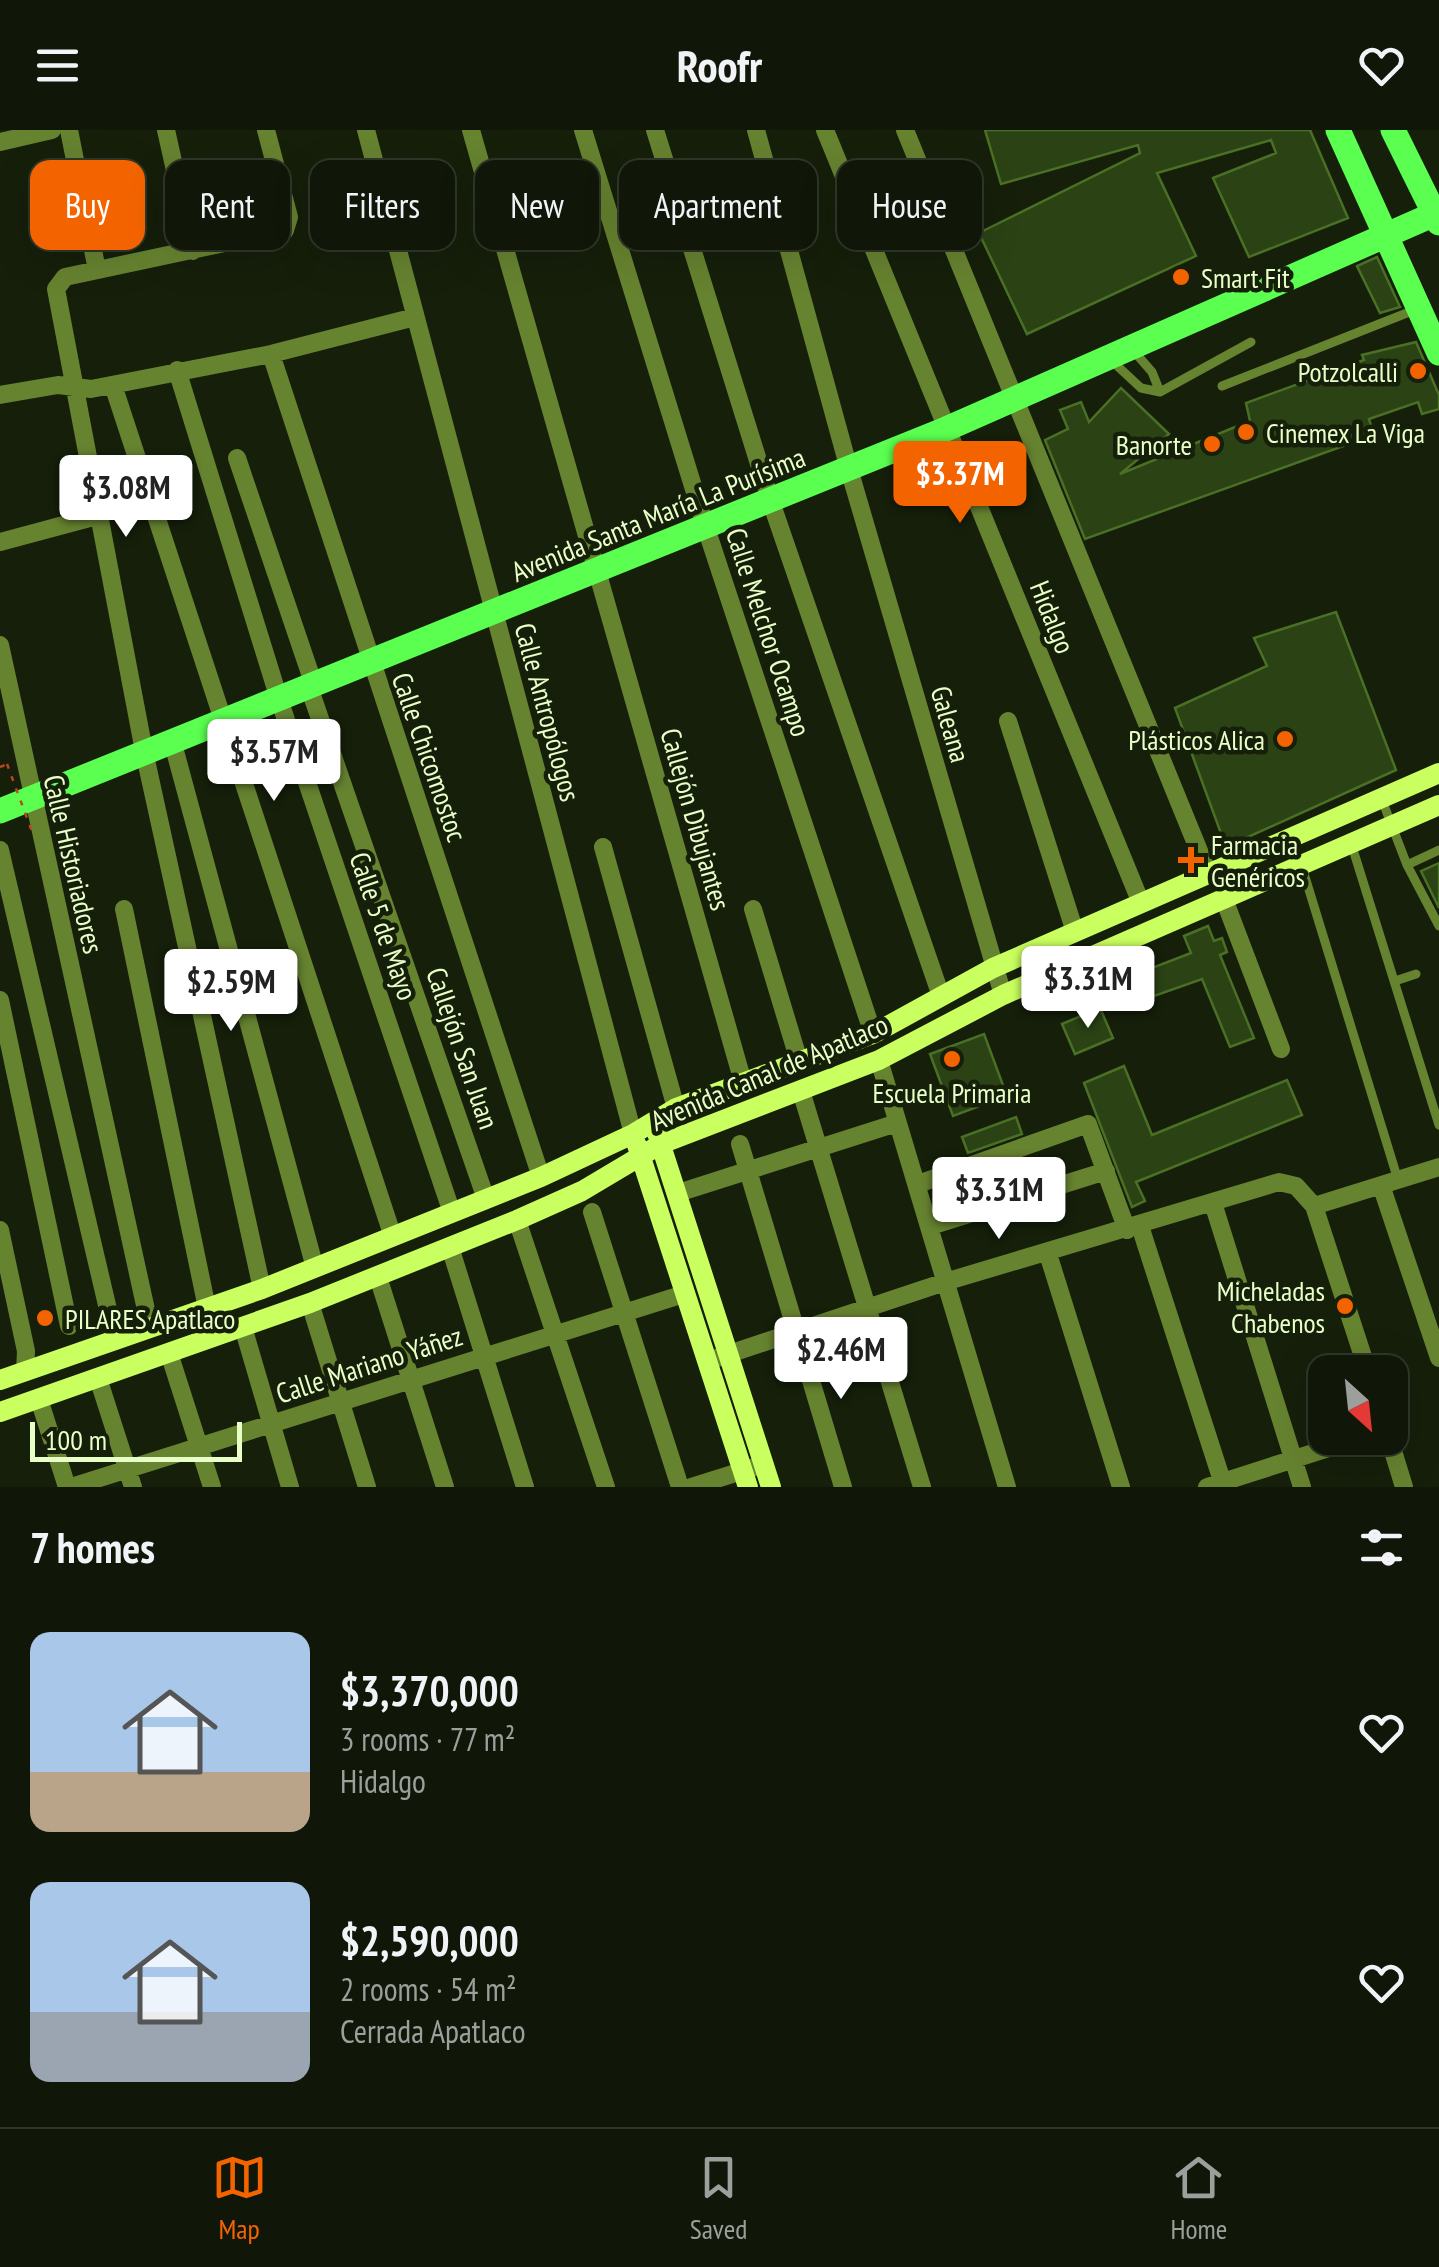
<!DOCTYPE html>
<html lang="en">
<head>
<meta charset="utf-8">
<style>
	:root { --surface:#101708; --page:#192012; --text:#f1f3f6; --muted:#9c9f9c; --line:#303629; --accent:#f36400 }
	body { margin:0; font-family:"PT Sans Narrow",sans-serif; background:var(--page); color:var(--text); height:100vh; display:flex; flex-direction:column; font-size:38px; white-space:nowrap }
	* { box-sizing:border-box; margin:0 }
	p { font-size:32px; color:var(--muted) }
	.icon { flex:none; width:55px; height:55px; fill:none; stroke:currentColor; stroke-width:2; stroke-linecap:round; stroke-linejoin:round }
	.map { position:relative; height:1357px; overflow:hidden }
	.drawer { display:flex; flex-direction:column; background:var(--surface); flex:1 }
	.drawer>* { flex:none }
	.guide { position:absolute; left:30px; top:30px; width:1380px; height:90px; display:flex; gap:20px }
	.needle { width:65px; rotate:153deg }
	.tools { position:absolute; left:1308px; top:1225px; display:grid; gap:20px }
	.tools a { display:grid; place-items:center; width:100px; height:100px; border-radius:20px; background:var(--surface); box-shadow:0 10px 40px #0002,0 0 0 2px var(--line); font-size:50px }
	.scale { position:absolute; left:30px; bottom:25px; width:212px; box-sizing:border-box; padding-left:10px; border:5px solid #e8ffc8; border-top:0; font-size:28px; line-height:35px; white-space:nowrap; color:#e8ffc8; -webkit-text-stroke:8px #151f0a; paint-order:stroke }
	.price { position:absolute; translate:-50% -85px; padding:0 22px; border-radius:10px; background:#fff; color:#222; font-size:32px; line-height:65px; filter:drop-shadow(0 2px 5px #0008) }
	.price::after { content:''; position:absolute; left:50%; top:60px; width:30px; height:22px; margin-left:-15px; background:inherit; clip-path:polygon(0 0,100% 0,50% 100%) }
	.price.selected { background:var(--accent); color:#fff }
	ul { padding:0; list-style:none }
	li { display:flex; align-items:center; gap:30px; height:250px; padding:0 30px }
	li span { display:grid; place-items:center; flex:none; width:280px; height:200px; border-radius:20px; color:#555 }
	li>.icon { margin-inline-start:auto }
	span .icon { width:120px; height:120px; fill:#fffc; stroke-width:1 }
	li b { font-size:42px }
	h2 { display:flex; justify-content:space-between; align-items:center; height:120px; padding:0 30px; font-size:42px }
	.pill { padding:0 35px; border-radius:20px; background:var(--surface); box-shadow:0 10px 40px #0002,0 0 0 2px var(--line); font-size:35px; line-height:90px }
	.pill.selected { background:var(--accent); color:#fff }
	header { display:flex; justify-content:space-between; align-items:center; height:130px; padding:0 30px; background:var(--surface); font-size:45px; font-weight:700 }
	.tabs { display:flex; justify-content:space-around; align-items:center; height:140px; border-top:2px solid var(--line); background:var(--surface); font-size:28px; color:var(--muted) }
	.tabs a { display:grid; justify-items:center; gap:5px }
	.tabs .selected { color:var(--accent) }
	.map>svg:first-child { display:block }
	.building { fill:#2a4214; stroke:#497024; stroke-width:2.5 }
	.lines { fill:none; stroke-linecap:round; stroke-linejoin:round }
	.path { stroke:#bb4720; stroke-width:2.5; stroke-dasharray:5 8; stroke-linecap:butt }
	.lane { stroke:#668330; stroke-width:9 }
	.street { stroke:#668330; stroke-width:18 }
	.secondary { stroke:#c9ff5f; stroke-width:20 }
	.primary { stroke:#5aff4f; stroke-width:25 }
	.path-bridge { stroke:#bb4720; stroke-width:2.5; stroke-dasharray:5 8; stroke-linecap:butt }
	.poi-dot { fill:#f36400; stroke:#151f0a; stroke-width:4 }
	.labels { text-anchor:middle; dominant-baseline:central; stroke-width:9; stroke-linejoin:round; paint-order:stroke }
	.poi-label { font-size:28px; fill:#e8ffc8; stroke:#151f0a; text-anchor:start }
	.street-label { font-size:28px; fill:#e8ffc8; stroke:#151f0a }
</style>
</head>
<body>
<header><svg class="icon" aria-label="menu" viewBox="0 0 24 24"><path d="M4 6h16M4 12h16M4 18h16"/></svg>Roofr<svg class="icon" aria-label="heart" viewBox="0 0 24 24"><path d="M12 20l-8-8c-3-5 5-10 8-4 3-6 11-1 8 4z"/></svg></header>
<div class="map">
<svg width="1439" height="1357" viewBox="0 0 1439 1357">
	<rect width="100%" height="100%" fill="#151f0a"/>
	<path class="building" d="M985,0H1310L1348,88L1249,127L1213,48L1276,23L1271,10L1157,43L1196,126L1027,204L979,103L1140,23L1138,15L1001,54Z
		M1377,127L1400,177L1380,183L1357,136Z
		M1416,212L1439,265V279L1422,284L1418,272L1369,289L1374,305L1085,409L1045,310L1068,299L1060,280L1081,272L1089,292L1121,258L1169,304L1120,344L1250,291L1246,273L1364,230L1362,225Z
		M1336,482L1396,640L1226,717L1175,578L1267,536L1254,508Z
		M1439,733V778L1421,741Z
		M1208,796L1214,811L1222,808L1227,822L1220,825L1254,908L1230,917L1202,849L1120,878L1104,840L1136,827L1142,842L1191,823L1184,806Z
		M1100,878L1113,908L1075,924L1062,894Z
		M984,904L1007,966L953,986L930,924Z
		M1124,936L1152,1005L1287,950L1302,985L1136,1052L1145,1071L1132,1077L1084,953Z
		M1016,987L1022,1004L968,1023L962,1007Z"/>
	<g class="lines">
		<path class="path" d="M0,637L7,634"/>
		<path class="lane" d="M1132,219L1152,242L1160,262
			M1113,232L1141,258L1160,262L1251,212
			M1222,256L1417,179
			M1382,670L1407,735L1439,796
			M1351,713L1439,995
			M1407,735L1439,720
			M1302,737L1398,1050
			M1395,851L1416,844"/>
		<path class="street" d="M69,0L97,140
			M166,0L193,121
			M366,0L633,1004
			M471,0L743,952
			M583,0L705,395L873,904
			M655,0L770,369L941,866
			M756,0L849,339L1003,865
			M825,0L1141,773
			M905,0L1208,743
			M0,12L52,0
			M271,224L541,1047
			M177,240L279,569L452,1083
			M113,255L393,1107
			M0,265L58,255L91,259L271,224L415,187
			M237,328L314,555
			M0,412L97,386
			M0,515L150,1198
			M309,557L486,1069
			M1008,591L1075,802
			M172,610L315,1138
			M603,717L676,978
			M0,720L115,1209
			M1224,769L1281,919
			M124,779L207,1178
			M753,779L799,931
			M0,870L69,1196
			M879,930L1007,1357
			M801,961L922,1357
			M740,1014L843,1357
			M918,1054L1088,994L1127,1100
			M1381,1055L1439,1228
			M678,1063L897,993
			M1213,1073L1302,1357
			M1314,1076L1439,1037
			M592,1082L680,1357
			M517,1090L606,1357
			M931,1096L1106,1041
			M1140,1096L1224,1357
			M0,1100L26,1221L25,1241
			M450,1117L525,1357
			M1048,1124L1121,1357
			M378,1147L445,1357
			M262,1159L144,621L56,159L65,147L285,100L289,87L266,0
			M310,1173L367,1357
			M243,1197L290,1357
			M169,1223L212,1357
			M708,1231L945,1152L1279,1052L1296,1056L1314,1076L1368,1242
			M98,1248L133,1357
			M39,1269L67,1357
			M1389,1308L1404,1357
			M71,1357L684,1164
			M691,1357L764,1334
			M1207,1357L1360,1308"/>
		<path class="secondary" d="M657,1003L771,1357
			M637,1015L748,1357
			M0,1250L262,1159L541,1047L633,1004L676,978L873,904L993,838L1439,643
			M0,1282L310,1173L517,1090L582,1061L661,1014L879,930L1003,865L1439,675"/>
		<path class="primary" d="M1338,0L1439,223
			M1393,0L1439,93
			M0,681L946,299L1439,82"/>
		<path class="path-bridge" d="M7,634L34,707"/>
	</g>
	<g class="poi-dot">
		<circle cx="1181" cy="147" r="10"/>
		<circle cx="1418" cy="241" r="10"/>
		<circle cx="1246" cy="302" r="10"/>
		<circle cx="1212" cy="314" r="10"/>
		<circle cx="1285" cy="609" r="10"/>
		<path d="M1186 715h10v10h10v10h-10v10h-10v-10h-10v-10h10z"/>
		<circle cx="952" cy="929" r="10"/>
		<circle cx="1345" cy="1176" r="10"/>
		<circle cx="45" cy="1188" r="10"/>
	</g>
	<g class="labels">
		<g class="poi-label">
			<text x="1201" y="147">Smart Fit</text>
			<text x="1398" y="241" text-anchor="end">Potzolcalli</text>
			<text x="1266" y="302">Cinemex La Viga</text>
			<text x="1192" y="314" text-anchor="end">Banorte</text>
			<text x="1265" y="609" text-anchor="end">Plásticos Alica</text>
			<text x="1211" y="714">Farmacia<tspan x="1211" dy="32">Genéricos</tspan></text>
			<text x="952" y="962" text-anchor="middle">Escuela Primaria</text>
			<text x="1325" y="1160" text-anchor="end">Micheladas<tspan x="1325" dy="32">Chabenos</tspan></text>
			<text x="65" y="1188">PILARES Apatlaco</text>
		</g>
		<g class="street-label">
			<text transform="translate(658 384) rotate(-22)">Avenida Santa María La Purísima</text>
			<text transform="translate(1053 487) rotate(68)">Hidalgo</text>
			<text transform="translate(769 502) rotate(72)">Calle Melchor Ocampo</text>
			<text transform="translate(548 582) rotate(75)">Calle Antropólogos</text>
			<text transform="translate(951 594) rotate(74)">Galeana</text>
			<text transform="translate(430 627) rotate(71)">Calle Chicomostoc</text>
			<text transform="translate(696 689) rotate(74)">Callejón Dibujantes</text>
			<text transform="translate(74 734) rotate(77)">Calle Historiadores</text>
			<text transform="translate(384 796) rotate(71)">Calle 5 de Mayo</text>
			<text transform="translate(463 918) rotate(71)">Callejón San Juan</text>
			<text transform="translate(769 942) rotate(-23)">Avenida Canal de Apatlaco</text>
			<text transform="translate(369 1234) rotate(-18)">Calle Mariano Yáñez</text>
		</g>
	</g>
</svg>
<div class="tools">
<a><svg class="needle" viewBox="-14 -14 28 28"><path d="M0-13l5 13h-10z" fill="#e53935"/><path d="M0 13l5-13h-10z" fill="#9c9f9c"/></svg></a>
</div>
<div class="scale">100 m</div>
<b class="price selected" style="left:960px;top:396px">$3.37M</b>
<b class="price" style="left:126px;top:410px">$3.08M</b>
<b class="price" style="left:274px;top:674px">$3.57M</b>
<b class="price" style="left:1088px;top:901px">$3.31M</b>
<b class="price" style="left:231px;top:904px">$2.59M</b>
<b class="price" style="left:999px;top:1112px">$3.31M</b>
<b class="price" style="left:841px;top:1272px">$2.46M</b>
<div class="guide">
<a class="pill selected">Buy</a>
<a class="pill">Rent</a>
<a class="pill">Filters</a>
<a class="pill">New</a>
<a class="pill">Apartment</a>
<a class="pill">House</a>
</div>
</div>
<section class="drawer">
<h2>7 homes<svg class="icon" aria-label="filters" viewBox="0 0 24 24"><path d="M4 7h16M4 17h16"/><circle cx="9" cy="7" r="2"/><circle cx="15" cy="17" r="2"/></svg></h2>
<ul>
<li><span style="background:linear-gradient(#a9c7e8 70%,#b9a48a 0)"><svg class="icon" aria-label="home" viewBox="0 0 24 24"><path d="M3 11l9-7 9 7M6 9v11h12V9"/></svg></span><div><b>$3,370,000</b><p>3 rooms · 77 m²</p><p>Hidalgo</p></div><svg class="icon" aria-label="heart" viewBox="0 0 24 24"><path d="M12 20l-8-8c-3-5 5-10 8-4 3-6 11-1 8 4z"/></svg></li>
<li><span style="background:linear-gradient(#a9c7e8 65%,#9aa5b1 0)"><svg class="icon" aria-label="home" viewBox="0 0 24 24"><path d="M3 11l9-7 9 7M6 9v11h12V9"/></svg></span><div><b>$2,590,000</b><p>2 rooms · 54 m²</p><p>Cerrada Apatlaco</p></div><svg class="icon" aria-label="heart" viewBox="0 0 24 24"><path d="M12 20l-8-8c-3-5 5-10 8-4 3-6 11-1 8 4z"/></svg></li>
</ul>
</section>
<nav class="tabs">
<a class="selected"><svg class="icon" aria-label="map" viewBox="0 0 24 24"><path d="M3 6l6-2 6 2 6-2v14l-6 2-6-2-6 2zM9 4v14M15 6v14"/></svg>Map</a>
<a><svg class="icon" aria-label="saved" viewBox="0 0 24 24"><path d="M7 4h10v16l-5-4-5 4z"/></svg>Saved</a>
<a><svg class="icon" aria-label="home" viewBox="0 0 24 24"><path d="M3 11l9-7 9 7M6 9v11h12V9"/></svg>Home</a>
</nav>
</body>
</html>
